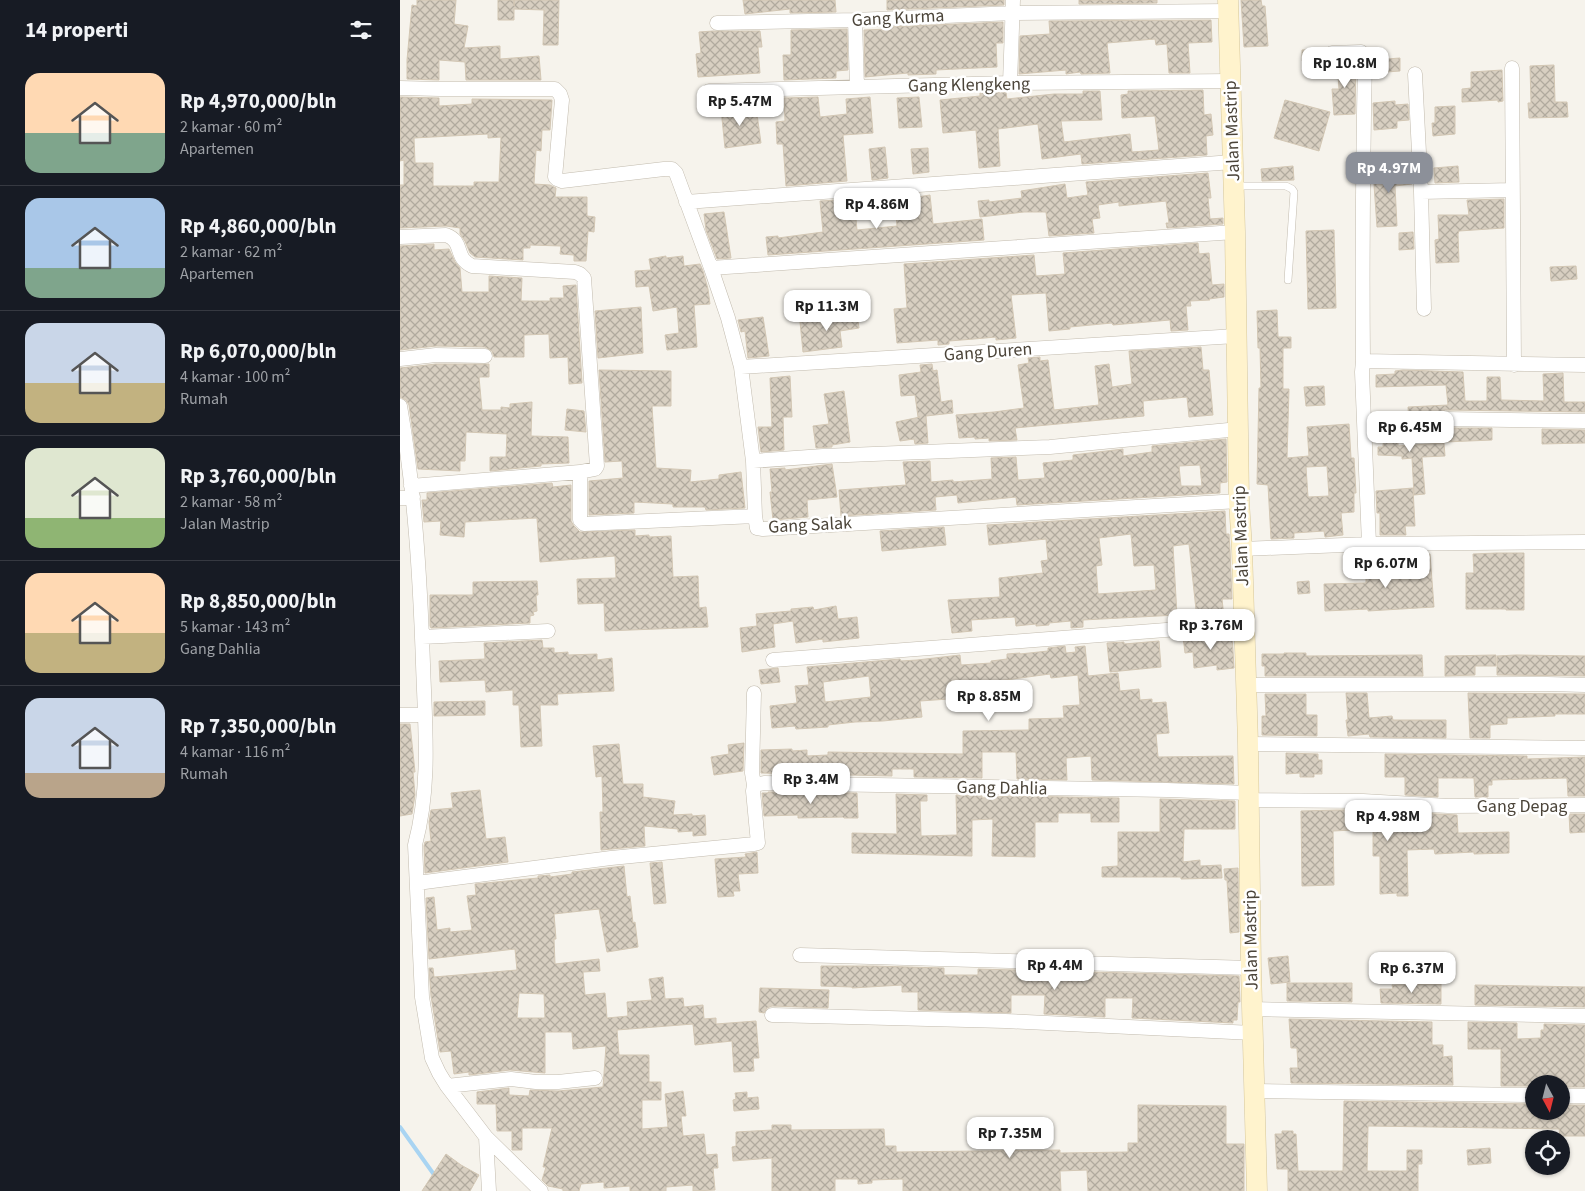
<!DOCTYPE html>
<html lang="id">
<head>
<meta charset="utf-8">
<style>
	:root { --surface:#171b24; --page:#242831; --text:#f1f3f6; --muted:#9ea1a6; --line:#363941; --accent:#8c9099 }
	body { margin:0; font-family:"Source Sans 3",sans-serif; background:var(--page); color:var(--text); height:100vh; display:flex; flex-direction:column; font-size:19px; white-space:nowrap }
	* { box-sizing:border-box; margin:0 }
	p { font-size:16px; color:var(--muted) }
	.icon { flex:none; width:28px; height:28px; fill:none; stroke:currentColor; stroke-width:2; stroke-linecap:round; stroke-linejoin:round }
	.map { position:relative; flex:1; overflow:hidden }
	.drawer { display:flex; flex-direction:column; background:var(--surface); width:400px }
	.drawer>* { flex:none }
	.needle { width:32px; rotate:173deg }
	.tools { position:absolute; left:1125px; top:1075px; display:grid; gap:10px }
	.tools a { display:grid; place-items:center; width:45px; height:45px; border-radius:50%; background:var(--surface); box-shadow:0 1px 4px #0004; font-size:25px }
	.price { position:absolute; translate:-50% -42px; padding:0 11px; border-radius:10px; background:#fff; color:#222; font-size:16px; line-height:32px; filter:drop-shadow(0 1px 2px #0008) }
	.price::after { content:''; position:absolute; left:50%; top:30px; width:15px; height:11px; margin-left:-8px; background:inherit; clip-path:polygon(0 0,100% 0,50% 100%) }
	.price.active { background:var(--accent); color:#fff }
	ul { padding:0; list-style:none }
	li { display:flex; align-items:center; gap:15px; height:125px; padding:0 25px }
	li+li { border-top:1px solid var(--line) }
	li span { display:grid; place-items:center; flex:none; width:140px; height:100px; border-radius:15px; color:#555 }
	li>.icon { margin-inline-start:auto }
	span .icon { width:60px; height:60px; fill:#fffc; stroke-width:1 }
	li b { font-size:21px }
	h2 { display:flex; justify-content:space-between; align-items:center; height:60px; padding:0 25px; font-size:21px }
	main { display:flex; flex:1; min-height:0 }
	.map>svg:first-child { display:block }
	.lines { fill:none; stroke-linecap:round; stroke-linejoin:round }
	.stream { stroke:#a9d4f2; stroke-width:4 }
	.building { fill:url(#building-cross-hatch); stroke:#d3c7b4; fill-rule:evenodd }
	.lane-casing { stroke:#c2bbae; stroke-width:8 }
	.street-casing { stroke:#c2bbae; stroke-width:15 }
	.secondary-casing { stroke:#d6c79b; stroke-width:21 }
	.lane { stroke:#fff; stroke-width:7 }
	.street { stroke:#fff; stroke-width:14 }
	.secondary { stroke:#fff3cd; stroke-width:20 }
	.labels { text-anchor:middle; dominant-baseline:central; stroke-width:5; stroke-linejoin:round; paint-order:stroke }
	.street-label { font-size:18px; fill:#4b4439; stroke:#fff }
</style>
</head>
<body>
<main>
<section class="drawer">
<h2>14 properti<svg class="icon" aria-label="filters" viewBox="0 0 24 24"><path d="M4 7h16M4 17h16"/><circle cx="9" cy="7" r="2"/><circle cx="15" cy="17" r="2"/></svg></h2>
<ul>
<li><span style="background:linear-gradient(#ffd9b3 60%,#7fa58c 0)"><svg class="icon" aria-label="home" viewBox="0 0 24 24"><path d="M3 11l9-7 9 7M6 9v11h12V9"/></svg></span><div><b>Rp 4,970,000/bln</b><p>2 kamar · 60 m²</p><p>Apartemen</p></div></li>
<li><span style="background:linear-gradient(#a9c7e8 70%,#7fa58c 0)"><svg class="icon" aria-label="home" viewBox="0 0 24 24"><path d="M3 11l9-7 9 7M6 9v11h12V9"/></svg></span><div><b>Rp 4,860,000/bln</b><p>2 kamar · 62 m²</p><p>Apartemen</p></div></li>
<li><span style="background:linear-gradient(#c9d6e8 60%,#c2b280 0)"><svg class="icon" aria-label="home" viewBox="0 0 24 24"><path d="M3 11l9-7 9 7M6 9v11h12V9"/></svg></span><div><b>Rp 6,070,000/bln</b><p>4 kamar · 100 m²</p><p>Rumah</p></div></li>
<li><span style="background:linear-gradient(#dfe7d0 70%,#8fb573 0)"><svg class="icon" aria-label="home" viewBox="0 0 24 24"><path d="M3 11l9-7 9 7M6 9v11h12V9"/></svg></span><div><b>Rp 3,760,000/bln</b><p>2 kamar · 58 m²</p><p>Jalan Mastrip</p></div></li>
<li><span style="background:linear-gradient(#ffd9b3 60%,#c2b280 0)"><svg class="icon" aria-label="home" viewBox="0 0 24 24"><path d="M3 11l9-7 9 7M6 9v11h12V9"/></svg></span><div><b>Rp 8,850,000/bln</b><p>5 kamar · 143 m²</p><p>Gang Dahlia</p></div></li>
<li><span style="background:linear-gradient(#c9d6e8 75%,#b9a48a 0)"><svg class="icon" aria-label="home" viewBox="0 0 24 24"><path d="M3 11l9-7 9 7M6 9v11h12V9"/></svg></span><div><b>Rp 7,350,000/bln</b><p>4 kamar · 116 m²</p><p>Rumah</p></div></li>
</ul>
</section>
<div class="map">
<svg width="1185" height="1191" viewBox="0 0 1185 1191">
	<defs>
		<pattern id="building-cross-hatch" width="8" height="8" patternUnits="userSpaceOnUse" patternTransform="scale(1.25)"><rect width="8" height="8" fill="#d8cfc1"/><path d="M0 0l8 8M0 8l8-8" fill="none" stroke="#b1aa9e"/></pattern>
	</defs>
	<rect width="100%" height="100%" fill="#f6f3ec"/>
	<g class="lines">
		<path class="stream" d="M0,1127L35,1176"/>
	</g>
	<path class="building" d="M17,0H56L54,24L68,26L64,48L100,46V59L139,56L141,80H66L65,62L39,60V80L7,79V60L12,5L17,6Z
		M98,0H114V6V0H159L158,45H143L144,10L114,9V20H98Z
		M343,0H435L436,12L390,13V9L345,14Z
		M487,0H604V5L487,10Z
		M679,0H757V3L679,4Z
		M841,0H861L862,6H865L868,46L844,47Z
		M811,20L812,42L788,43L790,73H769L767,44L756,45L755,39L707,43L710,73L681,74L680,72L666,74V70L619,74L620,36L650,34L649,21Z
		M603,22V43H596L597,67L536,70V74L508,75V73L465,77L464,30L488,29V27Z
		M447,29L448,70L436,71V78L384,80L383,55H391V30Z
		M313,31H360L362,47H358L360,73L298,77L296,54L301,53L299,32Z
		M923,49V60L902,61V50Z
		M1000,58V71L973,73L974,60Z
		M956,61L955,114L934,115L932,89H939L937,62Z
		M1154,65L1155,102H1167L1168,117L1129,118L1128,103H1131L1130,66Z
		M1102,70L1103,101L1098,102V100L1062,102V89L1071,88V72Z
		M803,90L804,115L811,114L813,135L806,136L807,155L682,164L681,154L642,159L638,124L598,129L600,166L579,168L576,130L543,133L540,100L580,96V93L606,92L607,99L654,94H683V91H700L702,120L661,121L664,142L730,134L732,152L759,150L755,116L722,118L721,95L728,94V91Z
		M0,97L39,98V106L72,104V99L152,100L150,130H142L141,151L136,150L134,184L150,185L156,188L155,197H187V216L195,217L194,232L188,231L186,261H174V255L160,254L161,246L130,245V248H123V260L75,257L70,253L65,241L60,234V228L46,226L0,228V185H4V160L0,161ZM88,134V138L101,137L99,182H74V186H33V163H15L14,138Z
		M418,97L420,117L447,114L446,99L470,97L473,133L443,135L447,181L386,186L383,144H377L376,122L385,121L384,98Z
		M519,97L522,127L499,128L497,98Z
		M885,100L930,112L919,151L874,138Z
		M995,101V105L1008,104L1009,120L997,121V128L974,130L973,103Z
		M340,106L341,108L356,107L361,143L325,148L321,109Z
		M1055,106V134L1033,136L1032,123H1035V107Z
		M485,147L488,178L472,180L469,149Z
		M528,148L529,172L513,174L511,149Z
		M893,166L894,180L862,181L861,169Z
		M1058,166L1059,182L1035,183L1034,168Z
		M1011,168L1012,184L995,186L997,226L977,227L973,171Z
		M808,173L811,198H808L810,219L823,218V224L767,228L766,223H769L766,201L719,206V202L698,205L700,218L692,219L694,233L649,236L646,212H624L580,217L578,201L589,200V202L622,198L621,191L665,184L667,198L688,195L686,182Z
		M530,195L533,224L582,219L584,240L368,255L366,237L378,236V238L423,232L420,201L454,199L457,230L497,226L495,201L517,199V197Z
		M1104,199V228L1059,231L1058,234L1059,262L1036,263L1035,240L1039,239L1038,215H1069L1067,200Z
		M324,212L331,258L317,259L306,230L304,214Z
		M934,230L936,308L908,309L906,231Z
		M1013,232L1014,249L999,250V233Z
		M798,243L799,254L809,253L812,285L824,284V297L809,299L810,300L790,301L791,306H786L788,330L771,331L770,320L713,325L712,323L670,327V329L649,331L646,293L611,295L616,338L596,340V337L574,339L549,341V344L538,345V340L497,343L494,309L507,308L504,264L634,255L636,276L665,274L663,253Z
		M34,244V250L49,249L55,262L60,268L62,292H89V276L122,278L121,301H150V298H164L163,286L176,285L182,383L169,384L168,357L150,358L149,334L124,335V357H94L92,351L85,347L36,346L0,350V246Z
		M266,256V258L283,256L284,266L300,264L303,271L308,289L310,304L294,305L297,347L267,350L265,335L279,333L277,307L253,311L249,286L236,287L235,271L251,270L249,259Z
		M1176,266L1177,279L1151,281L1150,267Z
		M241,307L243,353L198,358L195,311Z
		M877,310L878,337H891V348H883V389H889L887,458L909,456L907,427L949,424L951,458H954L956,493H954V512L941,513L943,535L925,537L924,531L894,533V538L871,539L868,485L857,484L859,388H861L860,348H858L857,311ZM927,466L929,496L908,497L906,467Z
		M457,311L459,328L440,331L442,347L403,352L400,322L442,318L441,313Z
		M363,317L369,356L348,358L345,331L341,332L338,320Z
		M801,347L803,370H809L813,415L789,417L787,397L743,401L744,416L615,428L617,440L589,441V438L575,439V437L559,438L556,415L594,412L624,408L618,365L629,363L628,358L640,357V361L648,360L654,410L699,405L695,366L709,364L712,387L732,384L729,351Z
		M36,364H89V377H79L82,410H101V407L110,408V404L132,402L131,436L168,437L169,463L141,464V466L90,471V457H106L107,434L66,432L65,461H60V471L18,469L9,405L6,400L0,397V368Z
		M532,364L533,371L537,370L541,402L552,400L553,413L526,416L528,443L515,444L514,439L500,441L496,422L520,417H518L515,395L501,396L499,375L521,372L520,365Z
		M199,370L271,371V406H252L256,468L291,470L290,482L319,479V475L341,472L345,508L306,510L305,507H273V504L234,502V513L189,515V481L223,478L222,461L205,462Z
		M1003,370L1063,372L1065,401H1087V377H1100L1101,400L1144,401L1143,374L1163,373L1164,402H1185V412L1045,410L1038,414L1037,422L1009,423L1008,407L1048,405L1046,385L976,387V375L995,374V371Z
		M390,376L392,417H383L384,450L361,452L358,427H372L370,378Z
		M924,386L925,405L906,406L904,387Z
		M444,391L450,442L432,445V447L416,448L413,426L429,424L424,394Z
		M167,409L184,411L186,432L165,430Z
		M998,421V446L1044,443L1045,456L1022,457L1025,494L1014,495L1012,458L1002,459V456L978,455V447H983L984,422Z
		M1045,428H1092V440L1045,442Z
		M1142,429L1185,430V443L1142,444Z
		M826,439L827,482L820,483V493L617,505L616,497L558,503L557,495L535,497L536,510L441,516L439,490L506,485L503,462L530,461L531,482L553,480V482L592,479L591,458L616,457L618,480L645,478L643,463L673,460V455L723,449V456L752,452V446ZM800,465L802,486H781L779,466Z
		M432,464L437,497L407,500L408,517L373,520L370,492H372L370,469L385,468V470Z
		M152,483L153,487L171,485V521L174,526L180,532L235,530V536L249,535V537L271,536L273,577L298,576L299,608L306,607L308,627L205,631L204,603L178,604L177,579L216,578L215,556L140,562L137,518L65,522L64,537L40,535L41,521L24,522L22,500H27V493Z
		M1013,488L1015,526H1005L1006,535H980V513H977L976,491Z
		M825,511L826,534H829L830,550L832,599H822L824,617L797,619L789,544L773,546L777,615L683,620V627L671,628V621L649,623V625L636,626V624L616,626L615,617L571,620L572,631L552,633L548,600L600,597L599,578L643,573L641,561L648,560L646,539L589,545L587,525ZM731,534L734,566L754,565L756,590L698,594L696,566L702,565L699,538Z
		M544,527L546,545L482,551L480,531Z
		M1097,553H1124V610H1106V609H1066V573H1074L1073,554Z
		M1030,554L1034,607L968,611V609L925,611L924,584L966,583V570L1009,567L1008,555Z
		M137,581L138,595H136L137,611L133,612L134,615L130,616V623L31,628L30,626V595H73V582Z
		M909,581L910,593L898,594L897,582Z
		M436,606L438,619L457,617L459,638L423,642V639L396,643L393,621L373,624L375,647L342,652L340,628L357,626L356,614L391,611V609L413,607L414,610Z
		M832,634L834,668L817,670V665L794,668L793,652L785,653L783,637Z
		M142,640L143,648H154V653L168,652V655L197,654V660L212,658L214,691L157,694L158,705H140L142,746L121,747L119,705H113V690L86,692L85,680L40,682L39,661L85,659L84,643Z
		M759,641L761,667L710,672L707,643L724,642V644Z
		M665,646L666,653L676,652L675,647L685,646L688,676L718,673L720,691L739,689L740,700L752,699V703L766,702L769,733L756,734L758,757L833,756L834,784L692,780L691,756L666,758L667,780L617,779L616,752H582V778L514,777V769H492V776L361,773V750L392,749V751L407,750V756L428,755V752L563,754V731L629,730V719L664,718L663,706L680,705L678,675L651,678L650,674L591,682L592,696L520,701L522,717L483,721L455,722L428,725V727L396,729L395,726L372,728L370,706L397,703L395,686L409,685L407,667L500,659L501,661L517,660L560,655L561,665L591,663V661L607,659V654L620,653V654L648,651V648ZM469,676L471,697L425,702L423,682Z
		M884,653H906V656L1022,655L1023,676H865V666H862V654H884Z
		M1096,655V666H1075V675L1045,676V656Z
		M1116,655L1185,656V676L1097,675V656Z
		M378,668L380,682L361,684L359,670Z
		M946,693H967L969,718L992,716L993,720H1046V738L970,737L969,734L948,736L946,720H948Z
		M1068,693L1185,694V714H1155V716L1107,718V724L1090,725V738H1070Z
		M865,694H906V715H917V736L862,735V716H866Z
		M85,701V715L34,716V702Z
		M0,724H10L15,772H13L15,795L12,814L0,816Z
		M344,743L343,771L314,775L311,757L329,754L328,745Z
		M219,744L223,784H243V797L275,801L273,815L292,814V816L305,815L306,835L293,836V831L278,832V829L244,826L245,846L201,850L200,812H203L202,776L196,777L193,746Z
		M886,753L918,754V760H922V774H914V777H900V773L886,774Z
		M985,754L1127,756V759L1185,757V796H1168L1167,778L1092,780V785H1088V797H1075L1074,778H1038V797L1005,795V777H985Z
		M80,790L86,839L105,837L108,862L25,873L24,846L25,842L31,841L29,822L31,810L53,808L51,793Z
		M368,792L457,793L458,818H444L443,817L398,818V815L364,816L362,793H368Z
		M496,794L527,795V801H520L521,836L557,835L556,795L582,796V798L611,796L719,798V822H691V813H658V822H635V857L592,856L593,819L572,820V856L452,853V833L497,834Z
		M760,799L835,801V829H784L783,862L800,860V866L821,865L822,878L781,879V877H702V867L718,866V832H760Z
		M937,810H963L1057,815L1058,833L1109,832V853L1074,854V852L1035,854L1034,849L1007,850L1008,896H997V893L980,894V856H973V829L933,831L934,885L902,886L901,811Z
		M1169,814H1185V832L1170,833Z
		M357,852L358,873L338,874L340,891H333L334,896L318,897L315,859L346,857L345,854Z
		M262,862L266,903L254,904L250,863Z
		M224,866L227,897L230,896L233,923L235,922L238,947L207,952L199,909L154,914L156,939H154L155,964L199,959L200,971L183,972L185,995L205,993L207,1018L228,1016L227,1002L252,1000L249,979L263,977L265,999L283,998L284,1007L303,1005L304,1019L316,1018V1024L356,1021L359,1058H353L354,1071L334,1072L332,1041L295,1045L293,1024L217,1030L219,1055H249V1082H261V1100H242V1129L268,1127L265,1094L283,1091L286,1116H281L283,1136L304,1134L306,1155L317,1154L318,1168H313L315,1190L293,1191V1185L266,1187V1191H230V1186L204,1188V1182L181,1184L179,1191H163V1189L148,1186L142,1180L146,1167H143L152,1128H122V1150H112V1131H97L96,1104H77V1092L109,1088V1095L129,1096L130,1090L158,1091L203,1087L206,1046L173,1049L172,1032H145V1073L110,1070L69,1075V1072L54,1074L51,1051L40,1052L31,996L29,968H33L34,977L117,970L115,949L29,959L26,898L34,897L37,930L50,928V932L72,930L67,896L76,895L75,884L138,878V876L150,875V877L172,874V872ZM119,993L144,994L145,1018H117Z
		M838,868L839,932L830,933L827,880H825L824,869Z
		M888,956L890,982L871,984L868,958Z
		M421,966H474L544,968V975H578V969L839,976L840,1002H838L837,1020H833V1023L732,1018L733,998H705V1017L644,1014L645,995H611V1013L518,1010V992H502V985L452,988V987L421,986Z
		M887,983H952V1002L887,1001Z
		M1041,984V1004L981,1003L980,989H993L992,985Z
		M1075,985L1185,987V1007L1075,1005Z
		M360,988L429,990L428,1008L372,1006L367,1008L364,1013L359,1012Z
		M889,1019L1032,1022V1045H1043V1057L1052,1056L1053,1085L891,1083L890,1068H898L897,1048H891Z
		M1068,1022L1117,1023V1039L1141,1038V1030H1144V1024L1185,1025V1087H1161V1084H1134V1086H1101V1049H1068Z
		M347,1092V1098L358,1097L359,1109L334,1111L333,1100L336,1099L335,1093Z
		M944,1101L1134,1104V1111H1161V1105H1185V1136H1160L1159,1129L968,1126L967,1171H1007V1150H1022V1164H1018V1191H888V1169H877L875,1134H882V1131H893V1134H896L898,1171H943Z
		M738,1105L826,1106V1144H844V1191H688L687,1170L660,1171L661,1191H503V1179L472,1180V1183L458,1184V1179H435V1191H372V1158L333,1161L332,1147L336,1146V1132L372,1130V1125H391V1130L484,1129L485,1146H496V1152L660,1150V1153L728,1152V1143H738Z
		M1090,1148L1091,1163L1068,1165L1067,1150Z
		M46,1154L61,1165L79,1175L70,1191H22Z"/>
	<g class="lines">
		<defs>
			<path id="lane" d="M834,186H886L892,189L894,192L888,280"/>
			<path id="street" d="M455,20L457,87
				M317,23L455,20L613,13L828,11
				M932,53L961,52L965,58C963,159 962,260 963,361
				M1112,68L1114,365
				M1015,74L1021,192L1112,190
				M610,83L613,0
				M0,88L40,89H155L160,94L162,100L155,177L157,179L162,181L264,169H272L276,173L311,268L328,318L341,367L353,461L355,516L357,528L363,529L839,501
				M309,91L610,83L830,81
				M1021,192L1024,309
				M286,202L833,162
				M0,237L46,235C65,242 53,257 72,266L175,272L180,274L184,278L197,466L195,469L180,472
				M311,268L835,232
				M0,359L36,355L85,356
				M341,367L836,336
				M0,406C15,491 20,577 23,664C25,726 31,785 15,845L22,997L32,1058L39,1073L47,1086L86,1137L89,1191
				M1045,419L1185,421
				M353,461L423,456L650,447L839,429
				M11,486L180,472V520L184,524L355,516
				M0,498L13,497
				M969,544L962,372L963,361L1185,365
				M842,549L969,544L1185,542
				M22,637L148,631
				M373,660L844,624
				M846,685L1147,684L1185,685
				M0,715H25
				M848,744L1185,748
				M354,785L364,783L767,790L849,793
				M850,800L963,801L1048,806L1185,805
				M17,883L211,858L354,844L358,843L353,791L354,785L352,773L354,693
				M400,955L851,968
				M852,1009L1185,1016
				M372,1015L605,1021L853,1033
				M47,1086L111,1079L136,1082H158L195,1078
				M854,1091L1134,1095
				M1161,1096H1185
				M86,1137L141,1191"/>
			<path id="secondary" d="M828,0L835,232L839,501L842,549L848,744L851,968L857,1191"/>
		</defs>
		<use href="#lane" class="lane-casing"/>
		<use href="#street" class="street-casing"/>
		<use href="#secondary" class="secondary-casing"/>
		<use href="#lane" class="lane"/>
		<use href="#street" class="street"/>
		<use href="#secondary" class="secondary"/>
	</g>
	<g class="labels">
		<g class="street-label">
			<text transform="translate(498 18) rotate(-3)">Gang Kurma</text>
			<text transform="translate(569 85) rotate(-1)">Gang Klengkeng</text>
			<text transform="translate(832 131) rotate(-92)">Jalan Mastrip</text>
			<text transform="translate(588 352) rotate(-4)">Gang Duren</text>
			<text transform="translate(410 525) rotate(-3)">Gang Salak</text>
			<text transform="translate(841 536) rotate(-92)">Jalan Mastrip</text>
			<text transform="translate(602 788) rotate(1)">Gang Dahlia</text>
			<text x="1122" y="806">Gang Depag</text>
			<text transform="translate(851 940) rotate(-91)">Jalan Mastrip</text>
		</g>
	</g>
</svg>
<div class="tools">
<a><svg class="needle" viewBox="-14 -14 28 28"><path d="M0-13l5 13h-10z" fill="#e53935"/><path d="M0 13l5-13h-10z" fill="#9ea1a6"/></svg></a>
<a><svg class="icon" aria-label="locate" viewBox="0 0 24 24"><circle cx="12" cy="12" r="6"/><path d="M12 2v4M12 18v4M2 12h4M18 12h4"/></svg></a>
</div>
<b class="price" style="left:945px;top:89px">Rp 10.8M</b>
<b class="price" style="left:340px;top:127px">Rp 5.47M</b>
<b class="price active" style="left:989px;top:194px">Rp 4.97M</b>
<b class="price" style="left:477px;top:230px">Rp 4.86M</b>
<b class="price" style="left:427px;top:332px">Rp 11.3M</b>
<b class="price" style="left:1010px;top:453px">Rp 6.45M</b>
<b class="price" style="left:986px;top:589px">Rp 6.07M</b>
<b class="price" style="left:811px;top:651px">Rp 3.76M</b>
<b class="price" style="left:589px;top:722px">Rp 8.85M</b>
<b class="price" style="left:411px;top:805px">Rp 3.4M</b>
<b class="price" style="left:988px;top:842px">Rp 4.98M</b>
<b class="price" style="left:655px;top:991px">Rp 4.4M</b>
<b class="price" style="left:1012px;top:994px">Rp 6.37M</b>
<b class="price" style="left:610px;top:1159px">Rp 7.35M</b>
</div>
</main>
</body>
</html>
